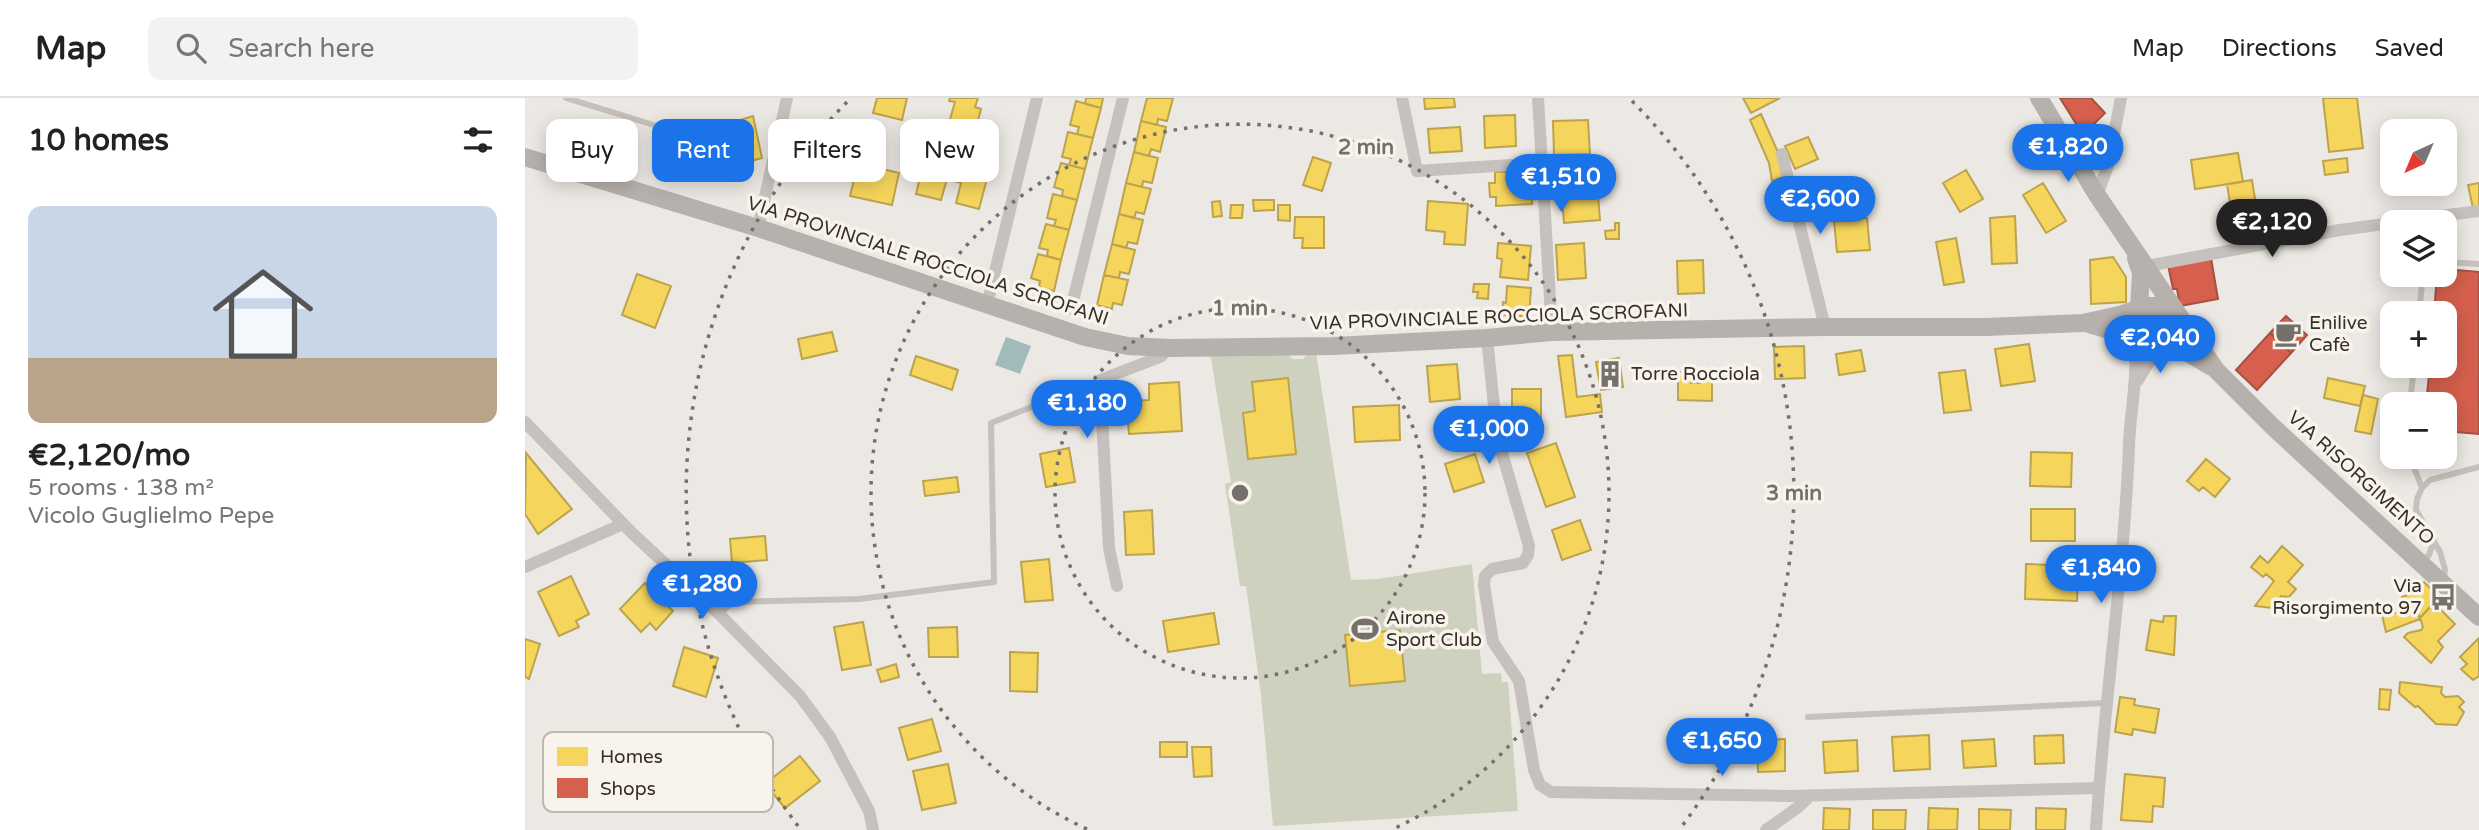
<!DOCTYPE html>
<html lang="en">
<head>
<meta charset="utf-8">
<style>
	:root { --surface:#fff; --page:#f2f2f2; --text:#222; --muted:#767676; --line:#e0e0e0; --accent:#1a73e8 }
	body { margin:0; font-family:"Varela Round",sans-serif; background:var(--page); color:var(--text); height:100vh; display:flex; flex-direction:column; font-size:26px; white-space:nowrap }
	* { box-sizing:border-box; margin:0 }
	p { font-size:23px; color:var(--muted) }
	.icon { flex:none; width:38px; height:38px; fill:none; stroke:currentColor; stroke-width:2; stroke-linecap:round; stroke-linejoin:round }
	.map { position:relative; flex:1; overflow:hidden }
	.sheet { display:flex; flex-direction:column; background:var(--surface); width:525px }
	.sheet>* { flex:none }
	.guide { position:absolute; left:21px; top:21px; width:665px; height:63px; display:flex; gap:14px }
	.needle { width:46px; rotate:224deg }
	.tools { position:absolute; left:1855px; top:21px; display:grid; gap:14px }
	.tools a { display:grid; place-items:center; width:77px; height:77px; border-radius:14px; background:var(--surface); box-shadow:0 4px 18px #0003; font-size:35px }
	.price { position:absolute; translate:-50% -60px; padding:0 16px; border-radius:24px; background:var(--accent); color:#fff; font-size:23px; line-height:46px; filter:drop-shadow(0 2px 4px #0008) }
	.price::after { content:''; position:absolute; left:50%; top:42px; width:21px; height:16px; margin-left:-10px; background:inherit; clip-path:polygon(0 0,100% 0,50% 100%) }
	.price.on { background:#222; color:#fff }
	ul { padding:0; list-style:none }
	li { display:grid; align-content:center; gap:14px; height:371px; padding:0 28px }
	li+li { border-top:2px solid var(--line) }
	li span { display:grid; place-items:center; height:217px; border-radius:14px; color:#555 }
	li>.icon { margin-inline-start:auto }
	span .icon { width:126px; height:126px; fill:#fffc; stroke-width:1 }
	li b { font-size:30px }
	h2 { display:flex; justify-content:space-between; align-items:center; height:84px; padding:0 28px; font-size:30px }
	.chip { padding:0 24px; border-radius:14px; background:var(--surface); box-shadow:0 4px 18px #0003; font-size:24px; line-height:63px }
	.chip.on { background:var(--accent); color:#fff }
	header { display:flex; align-items:center; gap:42px; box-sizing:border-box; height:98px; padding:0 35px; background:var(--surface); border-bottom:2px solid var(--line) }
	header strong { font-size:33px }
	nav { display:flex; gap:38px; margin-inline-start:auto; font-size:24px }
	.search { width:490px; height:63px; background:var(--page); display:flex; align-items:center; gap:18px; box-sizing:border-box; padding:0 24px; border-radius:14px; color:var(--muted); font-size:26px }
	main { display:flex; flex:1; min-height:0 }
	.map>svg:first-child { display:block }
	.green { fill:#cdd1be }
	.water { fill:#a1babc }
	.homes { fill:#f6d55c; stroke:#bca34d; stroke-width:2 }
	.shops { fill:#d6604d; stroke:#a65142; stroke-width:2 }
	.lines { fill:none; stroke-linecap:round; stroke-linejoin:round }
	.lane { stroke:#c6c1bc; stroke-width:6 }
	.street { stroke:#c6c1bc; stroke-width:12 }
	.secondary { stroke:#b6b1ac; stroke-width:18 }
	.ring { fill:none; stroke:#76706b; stroke-width:3.5; stroke-dasharray:3.5 7 }
	.labels { text-anchor:middle; dominant-baseline:central; stroke-width:7; stroke-linejoin:round; paint-order:stroke }
	.street-label { font-size:19px; fill:#362f2a; stroke:#f8f3eb }
	.poi-label { font-size:19px; fill:#362f2a; stroke:#f8f3eb; text-anchor:start }
	.key { fill:#f8f3eb; stroke:#beb8b1; stroke-width:2 }
	.key-label { font-size:19px; fill:#362f2a }
	.centre { fill:#76706b; stroke:#f8f3eb; stroke-width:3.5 }
	.ring-label { font-size:21px; text-anchor:middle; font-weight:bold; fill:#76706b; stroke:#f8f3eb; stroke-width:7; stroke-linejoin:round; paint-order:stroke }
</style>
</head>
<body>
<header>
<strong>Map</strong>
<div class="search"><svg class="icon" aria-label="search" viewBox="0 0 24 24"><circle cx="10" cy="10" r="6"/><path d="M15 15l6 6"/></svg>Search here</div>
<nav><a>Map</a><a>Directions</a><a>Saved</a></nav>
</header>
<main>
<section class="sheet">
<h2>10 homes<svg class="icon" aria-label="filters" viewBox="0 0 24 24"><path d="M4 7h16M4 17h16"/><circle cx="9" cy="7" r="2"/><circle cx="15" cy="17" r="2"/></svg></h2>
<ul>
<li><span style="background:linear-gradient(#c9d6e8 70%,#b9a48a 0)"><svg class="icon" aria-label="home" viewBox="0 0 24 24"><path d="M3 11l9-7 9 7M6 9v11h12V9"/></svg></span><div><b>€2,120/mo</b><p>5 rooms · 138 m²</p><p>Vicolo Guglielmo Pepe</p></div></li>
</ul>
</section>
<div class="map">
<svg width="1954" height="732" viewBox="0 0 1954 732">
	<rect width="100%" height="100%" fill="#ece8e3"/>
	<path class="green" d="M685,254H762L767,261H778L784,255L791,254L826,482L853,481L947,466L957,576L976,575L977,584H983L993,713L748,728L736,597L721,488H715L700,386L706,384Z"/>
	<path class="water" d="M481,239L506,248L495,276L470,267Z"/>
	<path class="homes" d="M352,0H382L377,22L348,15Z
		M425,0H453L450,9L456,11L451,30L438,26L437,31L423,28L430,4L424,3Z
		M561,0H578L576,10L560,6Z
		M622,0H648L642,23L633,21L632,27L616,23Z
		M899,0H929L930,9L900,11Z
		M1218,0H1255L1226,15Z
		M1798,0H1832L1838,50L1804,54Z
		M551,3L576,10L568,40L552,36L554,29L545,27Z
		M1236,16L1256,61L1261,79L1247,83L1244,65L1225,22Z
		M990,17L991,48L960,50L959,18Z
		M228,18L237,60L226,63L227,70L187,57L207,36L202,26Z
		M1063,22L1065,56L1029,57L1028,23Z
		M616,23L641,29L635,54L626,51L624,58L609,54Z
		M1568,28L1581,50L1576,67L1558,37Z
		M935,29L937,53L905,55L903,31Z
		M543,34L568,40L560,71L544,67L546,61L537,59Z
		M1283,39L1293,61L1270,71L1260,48Z
		M402,52L465,69L454,111L431,105L436,85L422,81L416,102L391,96Z
		M609,54L633,60L627,85L618,83L617,89L601,85Z
		M1713,55L1718,84L1670,91L1666,62Z
		M788,59L806,65L797,93L778,87Z
		M1822,60L1823,74L1800,77L1798,63Z
		M333,65L374,75L367,107L325,98Z
		M536,65L560,71L552,102L537,98L538,92L529,89Z
		M1441,72L1458,101L1435,114L1418,85Z
		M1008,73L1007,106L971,108V99H965L964,85H970V74Z
		M1727,82L1732,114L1746,112L1748,125L1768,122L1770,134L1711,143L1702,86Z
		M601,85L626,91L619,116L611,114L609,120L594,116Z
		M1518,85L1541,123L1521,135L1498,97Z
		M1954,85V109L1948,110L1943,87Z
		M1072,86L1075,122L1039,125L1036,88Z
		M528,96L552,102L544,132L529,128L531,122L522,120Z
		M728,102H749V112L729,113Z
		M695,103L697,118L688,119L687,104Z
		M903,103L943,106L940,147L919,146L920,134L901,132Z
		M706,107H718L717,120H705Z
		M753,107H765V123L753,122Z
		M594,116L618,122L612,146L603,144L601,150L587,146Z
		M1490,118L1492,165L1467,166L1465,120Z
		M770,119H799V150H777L778,140H769Z
		M1342,120L1345,152L1312,154L1309,123Z
		M1090,125H1094V141H1081L1080,133L1090,132Z
		M521,126L544,132L536,162L522,158L523,152L514,150Z
		M1431,140L1439,184L1419,187L1411,144Z
		M973,145L1006,148L1003,182L975,179L977,161L972,160Z
		M1059,145L1061,180L1033,182L1031,147Z
		M587,146L610,152L604,176L595,174L594,180L579,177Z
		M513,156L536,162L529,193L514,189L515,183L506,180Z
		M1588,159L1601,179V204L1566,206L1565,162Z
		M1178,162L1179,195L1153,196L1152,163Z
		M112,176L146,188L130,230L97,217Z
		M579,177L603,182L597,207L588,205L587,211L572,207Z
		M949,186H964L963,201L952,200L953,194H948Z
		M982,188L1006,190L1004,219L977,217L978,204L981,205Z
		M307,234L312,253L277,261L273,241Z
		M1504,246L1510,283L1476,288L1470,251Z
		M1279,248L1280,280L1250,281L1249,249Z
		M1336,252L1340,273L1314,277L1311,256Z
		M1047,257L1052,299L1075,296L1077,314L1041,319L1033,258Z
		M391,258L433,272L427,292L385,277Z
		M1094,260L1098,289L1076,292L1071,264Z
		M932,266L935,301L905,304L902,268Z
		M1440,272L1446,312L1419,315L1414,275Z
		M1153,274H1166V285H1176V278H1187V303L1153,302Z
		M763,280L771,356L723,361L718,315L730,313L727,284Z
		M1803,280L1840,288L1835,308L1799,300Z
		M654,284L657,333L604,336L603,325L583,326L582,304L624,302V286Z
		M987,291H1016V324H987Z
		M1838,297L1853,301L1846,336L1830,333Z
		M874,307L875,342L830,344L828,309Z
		M1031,345L1050,399L1021,409L1002,355Z
		M544,350L550,384L521,389L515,356Z
		M1506,354L1547,355L1546,389L1505,388Z
		M1,355L47,411L13,436L0,416Z
		M950,356L959,384L929,394L920,366Z
		M1681,361L1705,381L1690,399L1678,389L1674,393L1662,383Z
		M432,379L434,394L400,398L398,383Z
		M1506,411H1550V443H1506Z
		M627,412L629,456L601,457L599,414Z
		M1055,422L1066,452L1037,462L1027,432Z
		M240,438L242,462L207,465L205,441Z
		M1757,448L1778,467L1763,484L1771,491L1764,499L1756,498L1747,510L1730,508L1749,483L1741,476L1738,479L1726,469L1735,458L1743,465Z
		M524,461L528,502L500,504L496,464Z
		M1501,466L1553,468L1552,503L1500,501Z
		M46,478L64,516L51,523L54,529L34,538L13,494Z
		M1899,484L1914,499L1895,520L1890,508L1876,513L1877,499L1890,494Z
		M120,485L148,513L131,532L125,525L116,534L95,511Z
		M1909,505L1930,526L1913,543L1918,549L1906,565L1879,539L1883,535L1896,532L1898,529L1895,520Z
		M1890,508L1895,521L1861,534L1856,513L1871,515Z
		M689,515L694,546L643,554L638,523Z
		M1639,518H1651L1649,557L1621,552L1626,522L1638,524Z
		M338,524L346,567L317,572L309,529Z
		M432,529L433,559H404L403,530Z
		M875,532L880,583L825,588L820,537Z
		M1954,540V578L1948,582L1936,571L1942,566L1935,559Z
		M0,541L15,546L4,581L0,579Z
		M159,549L193,560L181,599L148,588Z
		M485,554L513,555L512,594L485,593Z
		M371,566L374,579L356,584L352,572Z
		M1875,584L1917,589L1916,595L1920,599L1933,598L1939,604L1934,609L1939,614L1932,627L1911,626L1893,608L1890,609L1874,595Z
		M1855,591L1866,592L1864,612L1854,611Z
		M1595,599L1610,601L1609,607L1634,611L1630,635L1608,631L1607,637L1590,634Z
		M407,621L416,653L383,662L374,630Z
		M1404,637L1405,671L1369,673L1367,639Z
		M1538,637L1539,665L1510,666L1509,638Z
		M1260,641V673L1233,674L1232,642Z
		M1469,641L1471,668L1439,670L1437,643Z
		M1332,642L1333,673L1300,675L1298,644Z
		M635,644H662V659H635Z
		M667,649H686L687,678L669,679Z
		M275,658L295,683L260,710L240,686Z
		M423,666L431,705L397,712L388,673Z
		M1600,676L1640,680L1638,709L1628,708L1627,724L1596,722Z
		M1299,710L1325,711L1324,732H1298Z
		M1404,710L1433,711L1432,732H1403Z
		M1511,710L1541,711L1540,732H1511Z
		M1454,711L1486,712L1485,732H1454Z
		M1348,712H1381L1380,732H1348Z"/>
	<path class="shops" d="M1535,0H1566L1580,15L1558,37Z
		M1686,160L1693,201L1655,208L1652,191H1648L1643,167Z
		M1920,171L1954,174V336L1920,333V306H1901L1905,268H1920V215H1909L1912,177H1920Z
		M1761,218L1782,237L1766,255L1745,235Z
		M1745,235L1766,255L1732,292L1711,272Z"/>
	<g class="lines">
		<path class="lane" d="M41,0L132,28
			M1920,164L1954,166
			M1894,215L1898,177
			M1885,306L1889,268
			M1885,359L1897,390
			M1896,464L1904,457L1909,443
			M1919,482L1920,471L1915,454L1891,412L1892,401L1897,390L1905,382L1954,369
			M194,516L208,504L334,501L469,484L466,325L575,282
			M1283,619L1581,605"/>
		<path class="street" d="M877,0L892,73L1016,65
			M1013,0L1027,234
			M1257,56L1300,229
			M1572,97L1583,68L1596,0
			M1870,124L1954,113
			M233,130L262,0
			M1622,168L1815,132L1867,125
			M462,207L512,0
			M546,211L598,0
			M962,240L972,338L1004,448L1003,457L998,465L967,471L960,478L959,487L968,544L994,583L1009,672L1015,687L1026,694L1264,698L1574,690
			M1613,282L1632,251
			M0,324L107,435L194,516L275,598L305,639L344,713L348,732
			M0,469L98,426
			M592,488L584,450L575,282L635,259L645,250
			M1241,732L1272,710L1286,697
			M1571,732C1579,604 1599,476 1604,348C1605,313 1613,281 1610,246"/>
		<path class="secondary" d="M1514,0L1572,97L1691,272L1747,328L1954,519
			M0,59L233,130L560,239L603,248L645,250L809,248L962,240L1027,234L1300,229H1461L1558,225L1594,217L1622,208H1631L1639,213L1647,224L1646,239L1635,250
			M1611,160L1616,175L1614,210
			M1564,226L1595,235L1618,251H1651L1665,256L1685,268"/>
	</g>
	<g class="ring">
		<circle cx="715" cy="395" r="185"/>
		<path d="M562 731A369 369 0 1 1 868 731"/>
		<path d="M273 728A554 554 0 0 1 323 3M1107 3A554 554 0 0 1 1157 728"/>
	</g>
	<defs>
		<symbol id="cafe-bare" viewBox="-9 -9 18 18"><path d="M-5.5-4.5H6V0H3Q3 3.5 0 3.5H-2.5Q-5.5 3.5-5.5 0ZM3-3.2v2h1.7v-2ZM-6 4.5H4V6H-6Z" fill="#76706b" stroke="#f8f3eb" stroke-width="2.5" paint-order="stroke"/></symbol>
		<symbol id="building-bare" viewBox="-9 -9 18 18"><path d="M-4-6H4V6H1V3H-1V6H-4ZM-2.5-4.3h1.7v1.8h-1.7ZM.8-4.3h1.7v1.8H.8ZM-2.5-1h1.7V.8h-1.7ZM.8-1h1.7V.8H.8Z" fill="#76706b" stroke="#f8f3eb" stroke-width="2.5" paint-order="stroke"/></symbol>
		<symbol id="bus-bare" viewBox="-9 -9 18 18"><path d="M-5-6H5V4H4V6H2V4H-2V6H-4V4H-5ZM-3.5-4V0h7V-4ZM-3.5 1.2v1.5H-2V1.2ZM2 1.2v1.5H3.5V1.2Z" fill="#76706b" stroke="#f8f3eb" stroke-width="2.5" paint-order="stroke"/></symbol>
		<symbol id="stadium-bare" viewBox="-9 -9 18 18"><path d="M0-5a6.5 5 0 1 0 0 10a6.5 5 0 1 0 0-10ZM-3.5-1.8h7v3.6h-7Z" fill="#76706b" stroke="#f8f3eb" stroke-width="2.5" paint-order="stroke"/></symbol>
	</defs>
	<g fill-rule="evenodd">
		<use href="#cafe-bare" x="1744" y="217" width="38" height="38"/>
		<use href="#building-bare" x="1066" y="257" width="38" height="38"/>
		<use href="#bus-bare" x="1899" y="480" width="38" height="38"/>
		<use href="#stadium-bare" x="821" y="512" width="38" height="38"/>
	</g>
	<g class="labels">
		<g class="street-label">
			<text transform="translate(403 163) rotate(18)">VIA PROVINCIALE ROCCIOLA SCROFANI</text>
			<text transform="translate(974 219) rotate(-2)">VIA PROVINCIALE ROCCIOLA SCROFANI</text>
			<text transform="translate(1836 380) rotate(42)">VIA RISORGIMENTO</text>
		</g>
		<g class="poi-label">
			<text x="1784" y="225">Enilive<tspan x="1784" dy="22">Cafè</tspan></text>
			<text x="1106" y="276">Torre Rocciola</text>
			<text x="1897" y="488" text-anchor="end">Via<tspan x="1897" dy="22">Risorgimento 97</tspan></text>
			<text x="861" y="520">Airone<tspan x="861" dy="22">Sport Club</tspan></text>
		</g>
	</g>
	<rect x="18" y="634" width="230" height="80" rx="10" class="key"/>
	<rect x="32" y="649" width="31" height="19" fill="#f6d55c"/>
	<rect x="32" y="680" width="31" height="20" fill="#d6604d"/>
	<g class="key-label">
		<text x="75" y="665">Homes</text>
		<text x="75" y="697">Shops</text>
	</g>
	<circle cx="715" cy="395" r="10" class="centre"/>
	<g class="ring-label">
		<text x="841" y="56">2 min</text>
		<text x="715" y="217">1 min</text>
		<text x="1269" y="402">3 min</text>
	</g>
</svg>
<div class="tools">
<a><svg class="needle" viewBox="-14 -14 28 28"><path d="M0-13l5 13h-10z" fill="#e53935"/><path d="M0 13l5-13h-10z" fill="#767676"/></svg></a>
<a><svg class="icon" aria-label="layers" viewBox="0 0 24 24"><path d="M12 4l9 5-9 5-9-5zM3 14l9 5 9-5"/></svg></a>
<a>+</a>
<a>−</a>
</div>
<b class="price" style="left:1543px;top:86px">€1,820</b>
<b class="price" style="left:1036px;top:116px">€1,510</b>
<b class="price" style="left:1295px;top:138px">€2,600</b>
<b class="price on" style="left:1747px;top:161px">€2,120</b>
<b class="price" style="left:1635px;top:277px">€2,040</b>
<b class="price" style="left:562px;top:342px">€1,180</b>
<b class="price" style="left:964px;top:368px">€1,000</b>
<b class="price" style="left:1576px;top:507px">€1,840</b>
<b class="price" style="left:177px;top:523px">€1,280</b>
<b class="price" style="left:1197px;top:680px">€1,650</b>
<div class="guide">
<a class="chip">Buy</a>
<a class="chip on">Rent</a>
<a class="chip">Filters</a>
<a class="chip">New</a>
</div>
</div>
</main>
</body>
</html>
